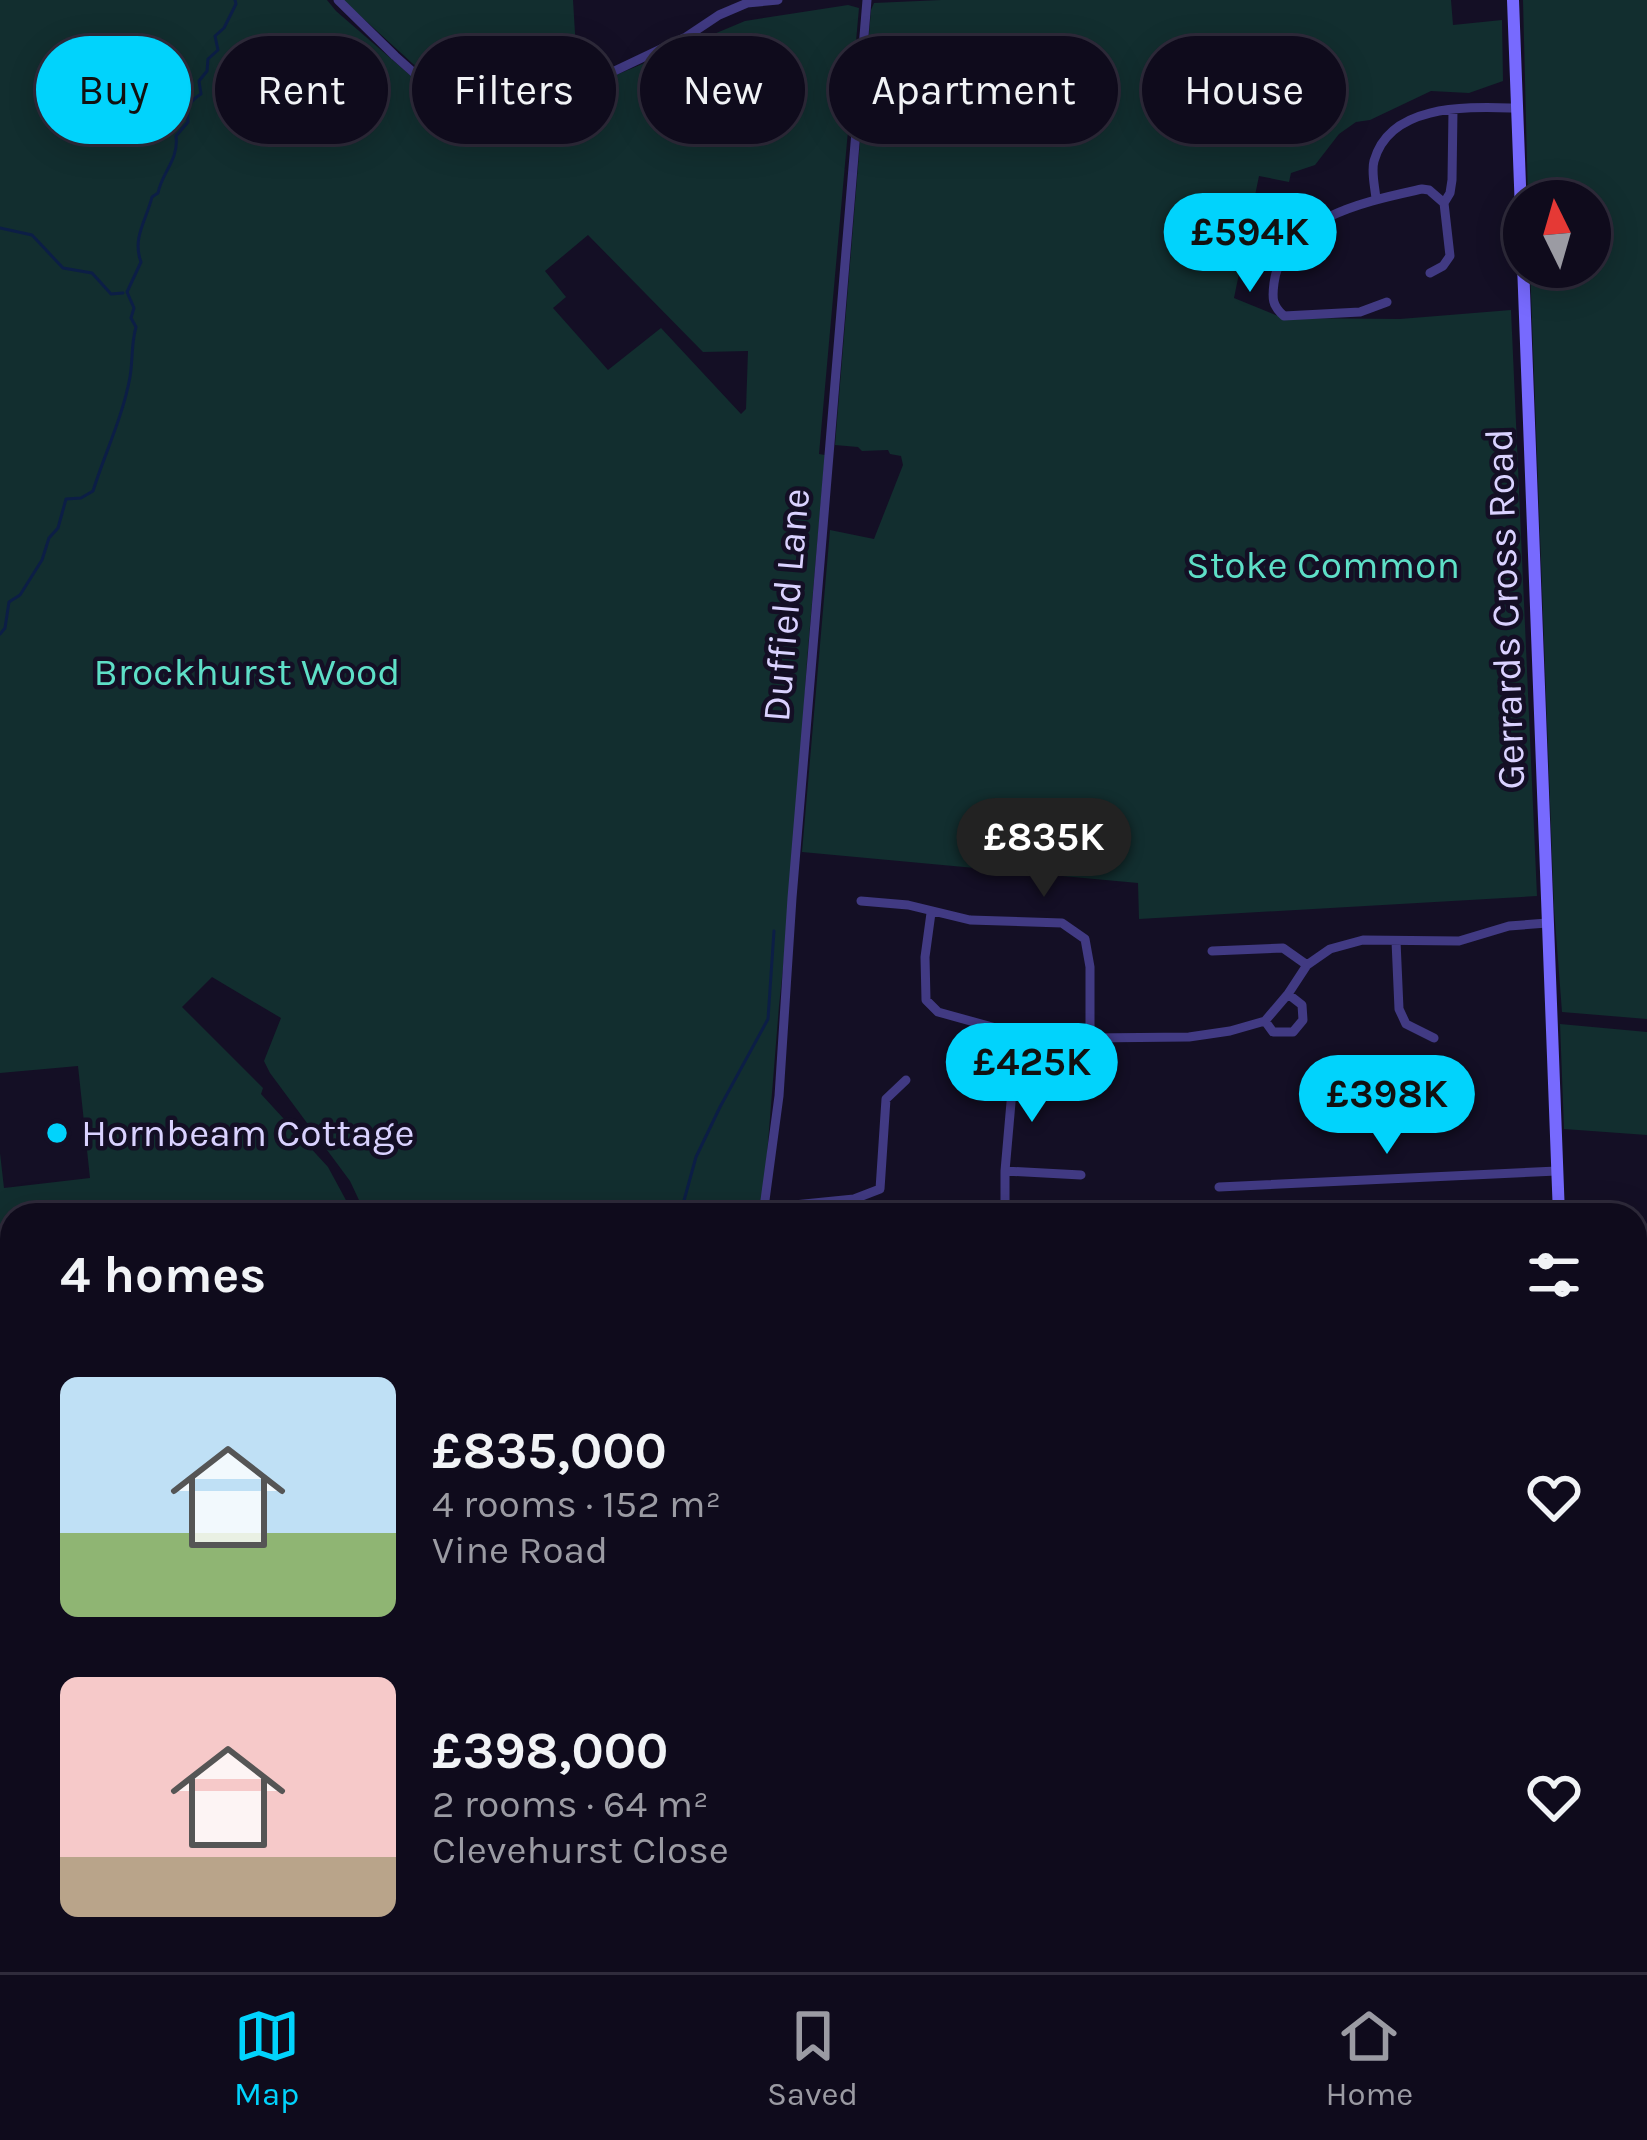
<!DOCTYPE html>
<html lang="en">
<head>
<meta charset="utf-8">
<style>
	:root { --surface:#0f0b1c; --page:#181425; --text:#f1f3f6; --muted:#9b9ba3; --line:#2f2b3b; --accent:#01d3fc }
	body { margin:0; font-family:Karla,sans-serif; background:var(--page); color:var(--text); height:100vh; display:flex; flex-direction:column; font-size:45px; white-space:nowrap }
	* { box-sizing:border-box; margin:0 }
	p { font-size:39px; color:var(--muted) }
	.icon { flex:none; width:66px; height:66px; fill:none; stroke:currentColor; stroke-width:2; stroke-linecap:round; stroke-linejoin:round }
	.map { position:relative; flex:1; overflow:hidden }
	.details { position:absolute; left:0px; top:1203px; width:1647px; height:771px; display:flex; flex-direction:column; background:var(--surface); border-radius:36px 36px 0 0; box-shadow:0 6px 30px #0003,0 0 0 3px var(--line) }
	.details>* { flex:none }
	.banner { position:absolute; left:36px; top:36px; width:1575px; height:108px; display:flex; gap:24px }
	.needle { width:78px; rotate:355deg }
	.buttons { position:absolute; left:1503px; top:180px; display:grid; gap:24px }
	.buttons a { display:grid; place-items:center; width:108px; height:108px; border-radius:50%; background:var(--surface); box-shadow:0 6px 30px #0003,0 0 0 3px var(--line); font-size:60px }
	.price { position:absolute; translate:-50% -102px; padding:0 27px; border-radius:42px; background:var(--accent); color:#111; font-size:39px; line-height:78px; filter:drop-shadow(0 3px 6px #0008) }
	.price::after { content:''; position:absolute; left:50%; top:72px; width:36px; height:27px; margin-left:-18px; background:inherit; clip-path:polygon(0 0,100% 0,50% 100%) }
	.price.active { background:#222; color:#fff }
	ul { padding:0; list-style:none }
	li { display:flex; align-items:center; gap:36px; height:300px; padding:0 60px }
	li span { display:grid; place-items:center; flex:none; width:336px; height:240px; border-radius:18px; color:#555 }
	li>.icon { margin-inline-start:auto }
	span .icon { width:144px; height:144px; fill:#fffc; stroke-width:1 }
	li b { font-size:51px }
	h2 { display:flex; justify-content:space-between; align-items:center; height:144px; padding:0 60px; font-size:51px }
	.chip { padding:0 42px; border-radius:54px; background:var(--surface); box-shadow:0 6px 30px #0003,0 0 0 3px var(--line); font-size:42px; line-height:108px }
	.chip.active { background:var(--accent); color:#111 }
	.tab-bar { display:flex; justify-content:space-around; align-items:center; height:168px; border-top:3px solid var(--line); background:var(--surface); font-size:33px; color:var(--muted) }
	.tab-bar a { display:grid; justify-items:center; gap:6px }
	.tab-bar .active { color:var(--accent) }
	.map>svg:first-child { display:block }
	.green { fill:#122e2f; fill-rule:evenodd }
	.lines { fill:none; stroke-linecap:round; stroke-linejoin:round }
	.stream { stroke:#0c1e46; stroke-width:3 }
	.street { stroke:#413a83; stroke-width:9 }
	.secondary { stroke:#776afe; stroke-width:12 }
	.poi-dot { fill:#01d3fc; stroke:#140f25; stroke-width:4.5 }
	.labels { text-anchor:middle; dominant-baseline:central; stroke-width:9; stroke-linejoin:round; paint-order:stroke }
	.park-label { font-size:39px; fill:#5edfc7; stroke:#140f25 }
	.street-label { font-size:39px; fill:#dad2ff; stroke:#140f25 }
	.poi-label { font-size:39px; fill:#dad2ff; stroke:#140f25; text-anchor:start }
</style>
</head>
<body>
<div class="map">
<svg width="1647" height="1972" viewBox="0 0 1647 1972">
	<rect width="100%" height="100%" fill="#140f25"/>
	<path class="green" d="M0,0H327L336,11L462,120L473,135L745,21L848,5L859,8L819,454L825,455L807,660L794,864L779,1006L765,1180L758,1215H366L350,1181L270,1073L264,1061L281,1018L212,977L182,1007L263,1088L261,1094L328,1167L354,1215H12V1962H692L668,1972H0V1153L4,1188L90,1178L78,1066L0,1073ZM588,235L703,352L748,351L746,409L741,414L661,328L608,370L553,308L566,297L545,271Z
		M343,0H573L578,83L503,113L470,116Z
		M941,0H1451L1453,25L1502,20L1503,81L1469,93L1431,91L1370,120L1356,122L1339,134L1315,165L1291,173L1289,182L1259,176L1234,298L1283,318L1400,319L1511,310L1537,896L1139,919L1138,883L802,852L830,530L874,539L903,465L901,456L890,454L888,450L862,451L858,447L835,445L871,10L874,3Z
		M1523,0H1647V1019L1562,1012L1554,908L1530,267H1590V201H1528Z
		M1560,1024L1647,1032V1135L1564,1129Z
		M1647,1271V1474L1635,1475V1273Z
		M837,1962H995L1012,1972H833L830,1968Z"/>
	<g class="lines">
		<path class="stream" d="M0,228L32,235L63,268L92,273L111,294L123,293
			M0,634L5,628L9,602L20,595L42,560L49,538L58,528L66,499L81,498L93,491C105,453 123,416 130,377C133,360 131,344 136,327L131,318L134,308L127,292L141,262C132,238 146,221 152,197L158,193C162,172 179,160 176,136L188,122C187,108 188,102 201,94L199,81L207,71L208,59L218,50L215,36L224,28L236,4L235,0
			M680,1215L696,1157L720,1107L768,1019L774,931
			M194,1972L195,1962"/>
		<path class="street" d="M338,0L395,56L467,120L489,124L585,85L686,37L719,15L747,3L778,0
			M1376,199C1375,187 1371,172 1374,161C1390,103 1468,107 1515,108
			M1430,273L1443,266L1450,256L1444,203L1450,193L1452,180L1453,110
			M1387,302L1360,312L1284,316C1272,306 1272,298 1274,283C1283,217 1368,201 1422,189L1429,190L1444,203
			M861,901L908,905L970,920L1062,923L1085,939L1090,967V1038
			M931,913L925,957L926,1000L938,1012L1017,1034L1090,1038L1189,1037L1230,1031L1265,1021L1288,994L1307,965L1330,949L1363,940L1459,941L1509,926L1547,923
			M1396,941L1399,1009L1406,1024L1434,1038
			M1212,951L1283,948L1307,965
			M1265,1021L1273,1032H1293L1303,1020L1302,1005L1288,994
			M1005,1171L1081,1175
			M1219,1187L1557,1171
			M764,1208L854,1199L880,1189L886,1099L906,1080
			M763,1215L779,1096L792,898L867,0
			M1005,1215V1171L1017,1034
			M1635,1564L1647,1568
			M1457,1967L1469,1966L1489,1971L1555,1962
			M1109,1972V1962"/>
		<path class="secondary" d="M1513,0L1559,1215
			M1564,1972V1962"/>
	</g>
	<circle class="poi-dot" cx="57" cy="1133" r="12"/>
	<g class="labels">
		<g class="park-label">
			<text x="1323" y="565">Stoke Common</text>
			<text x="247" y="672">Brockhurst Wood</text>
		</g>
		<g class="street-label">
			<text transform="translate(786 605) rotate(-85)">Duffield Lane</text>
			<text transform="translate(1505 609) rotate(-92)">Gerrards Cross Road</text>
		</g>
		<g class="poi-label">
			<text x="81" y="1133">Hornbeam Cottage</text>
		</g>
	</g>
</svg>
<div class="buttons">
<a><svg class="needle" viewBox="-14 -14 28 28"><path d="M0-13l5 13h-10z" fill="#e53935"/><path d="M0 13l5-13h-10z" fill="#9b9ba3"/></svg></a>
</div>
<b class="price" style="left:1250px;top:295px">£594K</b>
<b class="price active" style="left:1044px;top:900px">£835K</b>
<b class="price" style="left:1032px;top:1125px">£425K</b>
<b class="price" style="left:1387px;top:1157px">£398K</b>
<div class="banner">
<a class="chip active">Buy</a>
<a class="chip">Rent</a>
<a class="chip">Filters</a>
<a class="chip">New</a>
<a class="chip">Apartment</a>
<a class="chip">House</a>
</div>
<section class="details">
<h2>4 homes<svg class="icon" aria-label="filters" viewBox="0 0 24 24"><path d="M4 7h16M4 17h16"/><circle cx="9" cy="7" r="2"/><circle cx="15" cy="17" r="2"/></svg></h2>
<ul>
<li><span style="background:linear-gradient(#bfe0f5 65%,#8fb573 0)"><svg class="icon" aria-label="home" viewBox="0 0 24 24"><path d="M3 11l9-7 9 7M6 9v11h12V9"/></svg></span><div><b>£835,000</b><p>4 rooms · 152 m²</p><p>Vine Road</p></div><svg class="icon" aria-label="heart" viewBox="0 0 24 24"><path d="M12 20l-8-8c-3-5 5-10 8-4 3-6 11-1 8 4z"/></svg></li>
<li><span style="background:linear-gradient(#f6c9c9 75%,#b9a48a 0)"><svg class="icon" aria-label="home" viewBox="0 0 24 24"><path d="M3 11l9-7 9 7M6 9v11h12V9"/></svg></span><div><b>£398,000</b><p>2 rooms · 64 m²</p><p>Clevehurst Close</p></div><svg class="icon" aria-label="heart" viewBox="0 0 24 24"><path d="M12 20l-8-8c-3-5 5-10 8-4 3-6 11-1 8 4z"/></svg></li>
</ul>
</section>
</div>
<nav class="tab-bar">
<a class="active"><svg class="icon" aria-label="map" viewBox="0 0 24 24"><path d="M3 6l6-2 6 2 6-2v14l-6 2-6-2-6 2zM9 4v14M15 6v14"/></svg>Map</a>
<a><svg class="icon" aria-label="saved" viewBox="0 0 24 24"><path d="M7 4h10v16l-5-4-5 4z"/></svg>Saved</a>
<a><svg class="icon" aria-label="home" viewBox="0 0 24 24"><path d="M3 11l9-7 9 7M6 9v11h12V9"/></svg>Home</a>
</nav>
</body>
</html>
